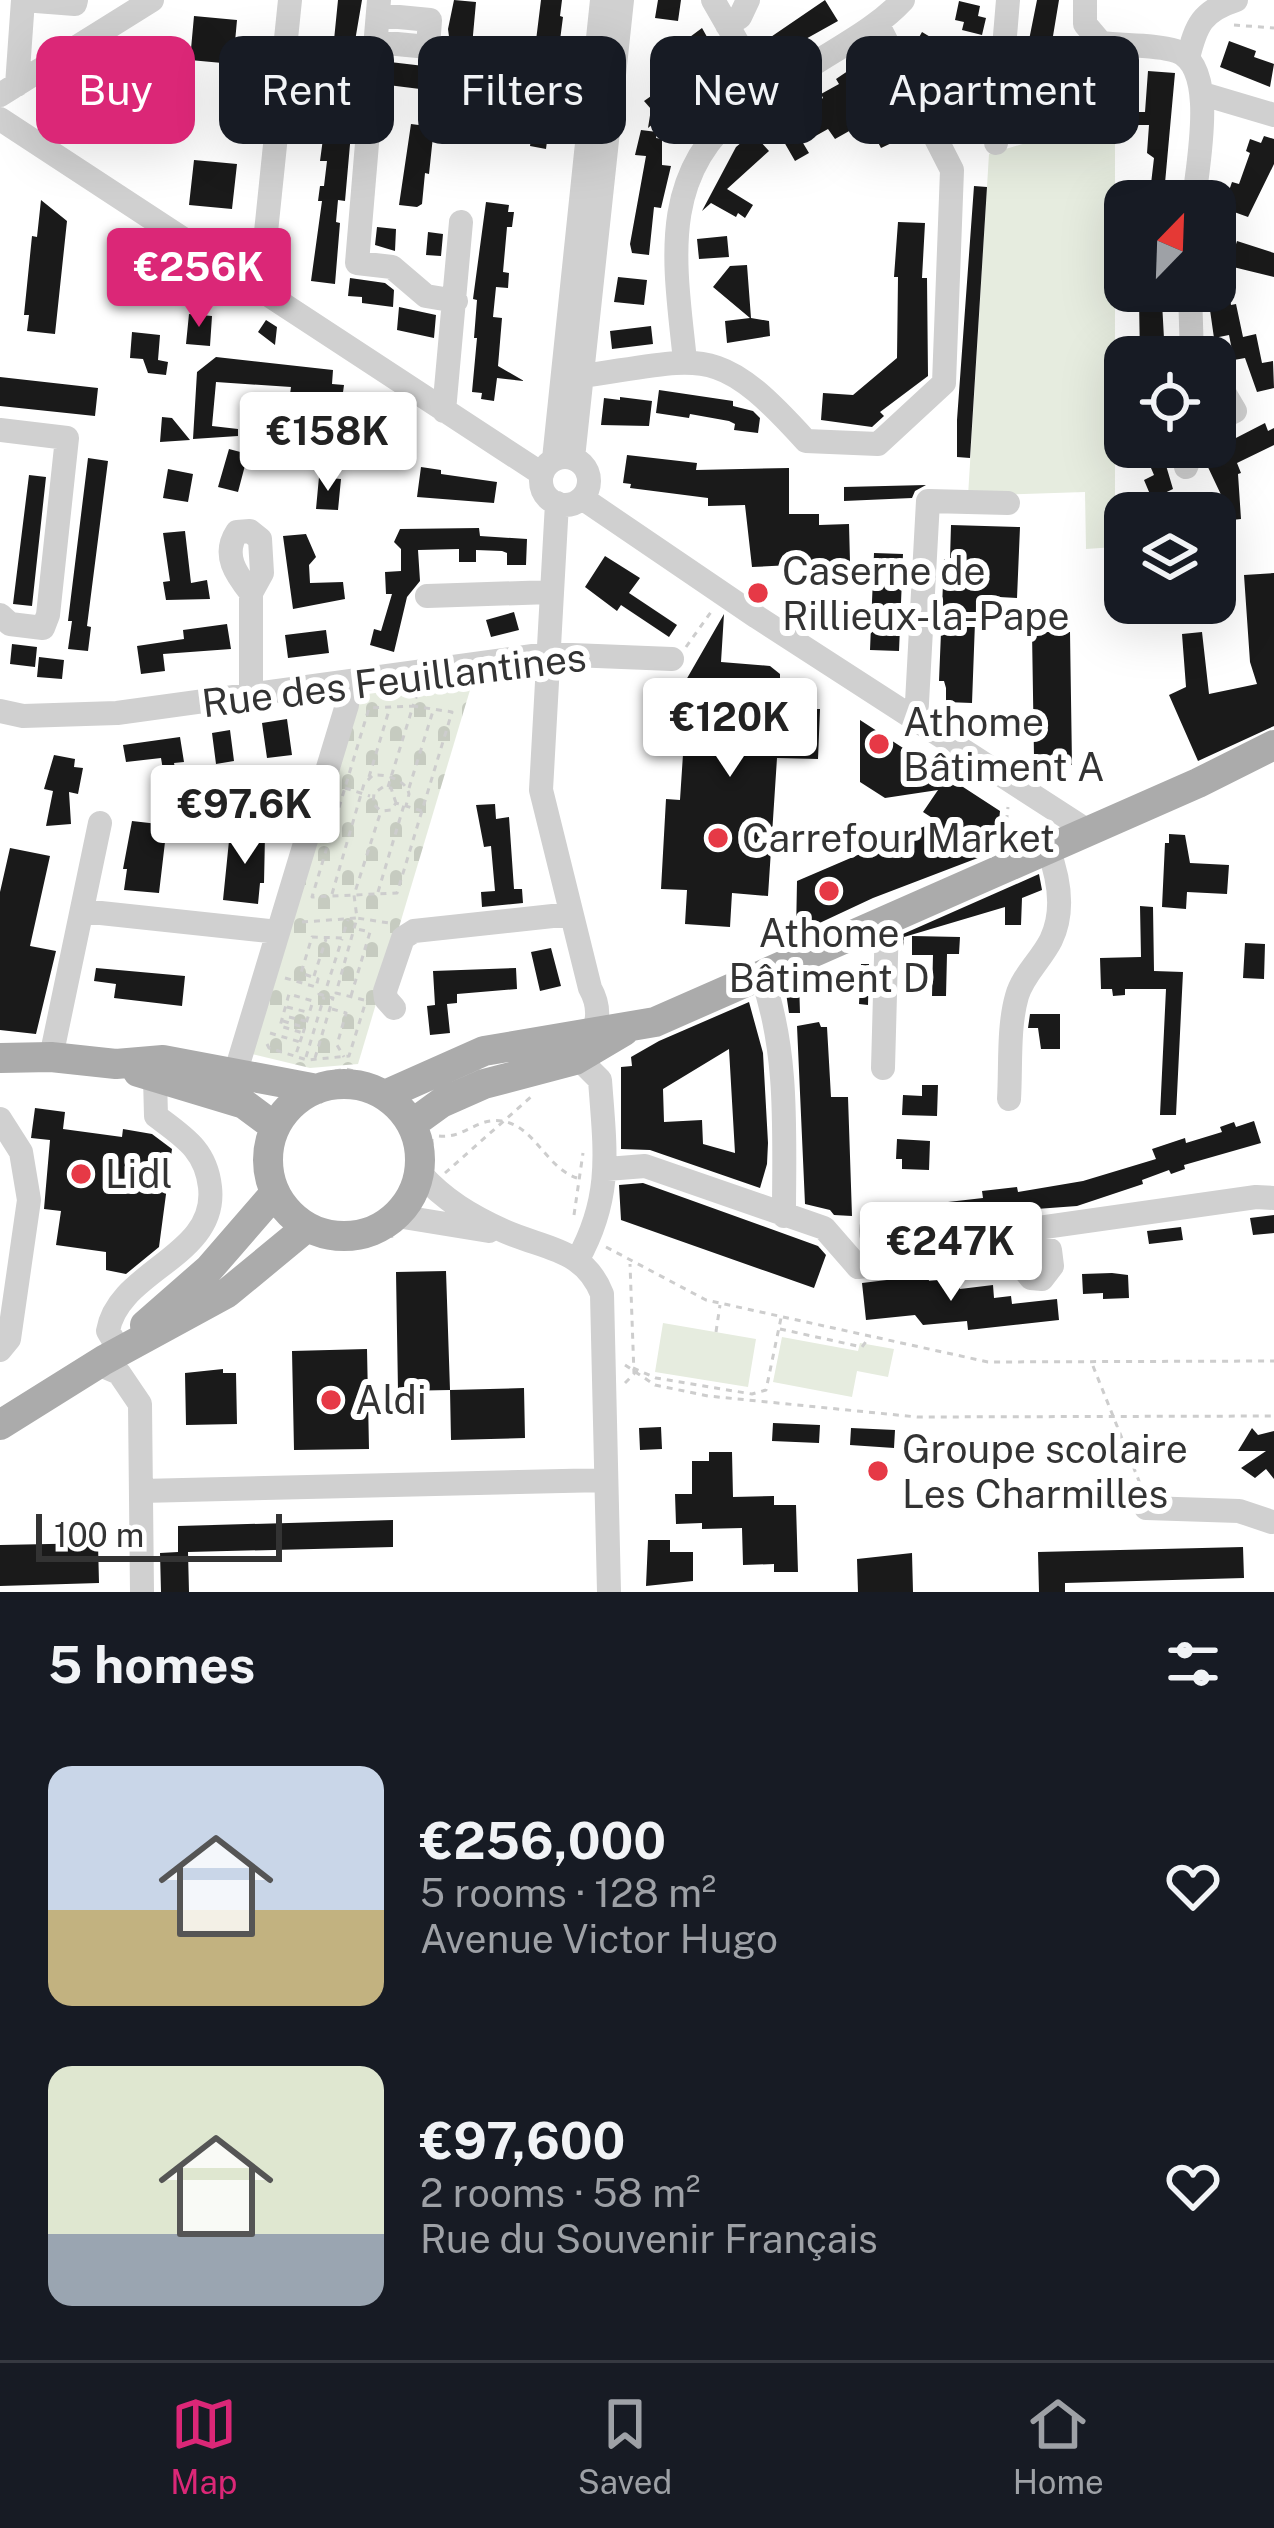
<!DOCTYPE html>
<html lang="en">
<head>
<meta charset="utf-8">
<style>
	:root { --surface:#171b24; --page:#242831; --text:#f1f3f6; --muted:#9ea1a6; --line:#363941; --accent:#db2777 }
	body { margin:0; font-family:"Public Sans",sans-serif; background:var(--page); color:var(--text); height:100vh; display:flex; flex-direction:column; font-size:45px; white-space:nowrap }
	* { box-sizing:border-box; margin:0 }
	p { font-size:39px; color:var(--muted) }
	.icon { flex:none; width:66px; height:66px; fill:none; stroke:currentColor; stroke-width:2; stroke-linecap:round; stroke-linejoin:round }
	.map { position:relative; height:1592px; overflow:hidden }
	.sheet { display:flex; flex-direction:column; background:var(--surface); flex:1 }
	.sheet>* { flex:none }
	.top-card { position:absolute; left:36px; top:36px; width:1203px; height:108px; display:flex; gap:24px }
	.needle { width:78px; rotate:23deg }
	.controls { position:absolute; left:1104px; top:180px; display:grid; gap:24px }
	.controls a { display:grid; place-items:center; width:132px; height:132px; border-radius:24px; background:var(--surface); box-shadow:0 12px 48px #0002; font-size:60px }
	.scale { position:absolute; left:36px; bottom:30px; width:246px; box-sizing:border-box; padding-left:12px; border:6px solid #333; border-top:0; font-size:33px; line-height:42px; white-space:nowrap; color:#333; -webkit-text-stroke:9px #fff; paint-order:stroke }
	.price { position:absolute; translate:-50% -102px; padding:0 27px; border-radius:12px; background:#fff; color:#222; font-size:39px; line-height:78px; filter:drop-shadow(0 3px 6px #0008) }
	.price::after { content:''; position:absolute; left:50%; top:72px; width:36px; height:27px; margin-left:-18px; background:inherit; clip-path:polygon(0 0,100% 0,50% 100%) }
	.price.selected { background:var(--accent); color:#fff }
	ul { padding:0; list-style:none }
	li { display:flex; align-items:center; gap:36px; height:300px; padding:0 48px }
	li span { display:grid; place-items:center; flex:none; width:336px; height:240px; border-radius:24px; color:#555 }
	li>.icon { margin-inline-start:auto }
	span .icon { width:144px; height:144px; fill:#fffc; stroke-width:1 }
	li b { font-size:51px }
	h2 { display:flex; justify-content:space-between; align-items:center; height:144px; padding:0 48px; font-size:51px }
	.tag { padding:0 42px; border-radius:24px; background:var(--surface); box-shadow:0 12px 48px #0002; font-size:42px; line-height:108px }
	.tag.selected { background:var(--accent); color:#fff }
	.menu { display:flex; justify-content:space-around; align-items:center; height:168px; border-top:3px solid var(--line); background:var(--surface); font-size:33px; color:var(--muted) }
	.menu a { display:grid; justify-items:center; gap:6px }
	.menu .selected { color:var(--accent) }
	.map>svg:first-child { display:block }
	.cemetery { fill:url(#cemetery-stones) }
	.pitch { fill:#e6ecdf }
	.building { fill:#1a1a1a; fill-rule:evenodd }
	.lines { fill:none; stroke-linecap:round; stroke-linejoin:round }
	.path { stroke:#cdcdcd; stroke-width:3; stroke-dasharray:6 6; stroke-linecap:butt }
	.minor { stroke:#d0d0d0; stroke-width:24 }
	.major { stroke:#ababab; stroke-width:30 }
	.poi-dot { fill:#e63946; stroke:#fff; stroke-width:4.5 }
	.labels { text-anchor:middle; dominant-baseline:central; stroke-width:12; stroke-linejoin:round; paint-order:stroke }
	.poi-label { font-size:39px; fill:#333; stroke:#fff; text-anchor:start }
	.street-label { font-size:39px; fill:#333; stroke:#fff }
</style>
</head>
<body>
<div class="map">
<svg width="1274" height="1592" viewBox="0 0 1274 1592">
	<defs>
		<pattern id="cemetery-stones" width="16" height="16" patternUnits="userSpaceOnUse" patternTransform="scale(3)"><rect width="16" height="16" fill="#e6ecdf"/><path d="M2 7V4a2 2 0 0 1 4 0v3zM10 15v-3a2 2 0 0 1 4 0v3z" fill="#c6cbc0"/></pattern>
	</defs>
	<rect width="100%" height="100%" fill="#fff"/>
	<path class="cemetery" d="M473,680L358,1064L310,1068L252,1054L360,695Z"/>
	<path class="pitch" d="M1069,130L1115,135V547L1086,549L1085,492L968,496L989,154Z
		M663,1323L756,1339L748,1387L655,1372Z
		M782,1337L858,1351L860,1343L894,1349L888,1377L857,1371L852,1397L773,1382Z"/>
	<path class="building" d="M338,0H362L348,82L354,83L347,133H351L345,201L338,200L336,222L340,223L335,284L311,281L322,201H318L320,186H324L327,161H320L332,71V66L327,65L329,50H333Z
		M454,0L476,2L472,46L450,44L448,29Z
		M541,0H562L560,16L563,17L546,149L530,146L538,90L530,89Z
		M658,0H681L678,21L655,18Z
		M825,0L838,21L768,60L759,45Z
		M1037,0H1059L1052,42L1029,40Z
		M959,1L980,6L978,16L986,18L982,35L962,30L964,22L955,20Z
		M194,16L237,20L233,64L190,60Z
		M702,28L724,67L730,63L742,84L712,98L702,82L648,128L651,109L644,101L684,73L671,51Z
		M922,32L942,44L932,62L937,82L927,84L921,72L925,66L916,61L912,50Z
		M1229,41L1256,51L1254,57L1274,64L1270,87L1220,67Z
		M867,58L877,76L874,78L898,140L881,148L867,121L835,139L828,129L803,143L809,153L795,161L772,121L785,113L789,119L823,98L821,94L839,84L836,79Z
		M390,62L424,66L441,76L470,78L487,75L485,97L427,96L428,90L388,85Z
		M1093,67L1119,79L1109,104L1078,92L1073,104L1066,101L1063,108L1044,100L1040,110L1021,102L1029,81L1057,88L1064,72L1087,81Z
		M1148,71L1175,73L1165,183H1172L1171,201H1149L1154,158L1147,153L1149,125H1138V112H1145Z
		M970,73L975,92L967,95L977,137L956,142L937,82Z
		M82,87L125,91L120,136L78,132Z
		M411,124L434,127L429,174L425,173L422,204L417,207L399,205Z
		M641,130L657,132L656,138L662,139V165L671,166L661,208L654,207L649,255L632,253L630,244L646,156L635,155Z
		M753,133L769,151L727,189L753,205L745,218L738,213L736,217L711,203L702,211L736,147Z
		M1264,136L1274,139V164L1248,217L1223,208L1232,182L1239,184L1250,153L1246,151L1250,139L1261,143Z
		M194,160L237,164L232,209L189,205Z
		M974,186L987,187L970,458L957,457V420Z
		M41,200L67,221L55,334L27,331L29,315H24L32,236L37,237Z
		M486,202L509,205L508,212H514L512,227H507L503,272L509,273L508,288L496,287L493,317L502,318L498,366L524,381L497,378L494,401L481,399L482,393L472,392L477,338H474L477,300L473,299Z
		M898,222L925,223L922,278H927L928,376L880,412L884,416L872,427L821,420L823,393L853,395L897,358L898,277H894Z
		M377,227L396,229L395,251L375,245Z
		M428,232L443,234L441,256L426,255Z
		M727,236L729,257L699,259L697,239Z
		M1237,241L1274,253V277L1229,266Z
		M747,265L751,318L769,321L770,336L727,343L725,321L750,318L713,287L730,266Z
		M618,277L647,280L644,305L614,302Z
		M350,278L385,283L394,290L393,307L362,303V297L348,296Z
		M1230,298L1231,305L1236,304L1243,337L1256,334L1262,363L1273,361L1274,388L1257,392L1245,358L1234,360L1229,335L1214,338L1210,310L1216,308L1215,301Z
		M1139,301L1162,302L1165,357H1140Z
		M399,307L436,315L434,338L397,330Z
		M189,314L212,316L210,346L186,344Z
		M266,320L277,327L275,345L258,332Z
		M651,326L653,344L612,349L610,331Z
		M132,332L160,335L158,360L168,362L166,375L148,373L143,359L130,358Z
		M216,357L333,370L332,384L344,385L341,407L313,404L311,425L286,422L291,387L216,382L212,426L238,429V436L193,439L197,372Z
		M0,377L98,388L95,416L0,406Z
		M659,390L733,401V406L753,411L760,418L758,433L734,430L735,424L729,421L690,414L689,418L656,413Z
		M620,397L652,401L649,426L601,425L604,398L620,400Z
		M162,417L172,418L190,440L160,442Z
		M373,418L395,420L392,452L370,450Z
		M1265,423L1268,431L1274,428V445L1237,463L1241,473L1238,474L1241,519L1215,522V505L1224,501L1206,463L1208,458L1235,445L1232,440Z
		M1142,447H1167L1172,458L1165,462L1173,489L1152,499L1144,480L1154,475Z
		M229,449L248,454L238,492L218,487Z
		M627,455L697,463L696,470L789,468V514H819V525L849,524L850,562L752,567L745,505L708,506V498L630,488L631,484L623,483Z
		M88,458L108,461L87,626L91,627L88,651L68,649L72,621H68Z
		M421,467L441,470V474L497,482L494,503L417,497Z
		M168,469L193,474L188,502L163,498Z
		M29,475L46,477L32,606L13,604Z
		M319,477L341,479L338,510L316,509Z
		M926,485L915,491L912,498L844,501V487Z
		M951,525L1020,527L1017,598L981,596V622H975L972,703L946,702V688L944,681H939L944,559H950Z
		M479,528L480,536L527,539L526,565H507V553L502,551L476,550V562H459V549L418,550L420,581L407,597L394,652L370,645L374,629L381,631L392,594H386L385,572L401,571V549L394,542L400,529Z
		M185,531L191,583L207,580L210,599L166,600L163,582L170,581L163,533Z
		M306,534L316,557L309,565L310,583L343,582L345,599L293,609L283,536Z
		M874,553L903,554L899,651L870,650Z
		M605,556L640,578L629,593L677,625L669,637L621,605L617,611L585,587Z
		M1274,573V726L1198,761L1169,695L1186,687L1182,634L1202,632L1209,694L1257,684L1250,662L1244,575Z
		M514,612L519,630L491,637L486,620Z
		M724,614L721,662L770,666L780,674V690L811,692L810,709H820L818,759L777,758L768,896L732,893L730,927L685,924L687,890L661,889L666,799L680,800L684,739L675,733L678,694Z
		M227,624L231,649L163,654L165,671L141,674L137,646L184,639L183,630Z
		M326,630L329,653L288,658L285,635Z
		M1032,632H1070L1072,765L1049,766V757H1034Z
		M12,644L37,647L35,667L10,664Z
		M39,657L64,660L62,679L37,677Z
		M287,719L292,755L267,758L262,723Z
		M860,720L1000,811L996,851L873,898L796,934L797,881L937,821L923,812L938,790L885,798L860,782Z
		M230,730L234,761L216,764L212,733Z
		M180,737L184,762L174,763L175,768L163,770L161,758L126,762L123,745Z
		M54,755L75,759L74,767L83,768L78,794L69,792L71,824L46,826L53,791L44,789Z
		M495,804L496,819L509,817L514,889H522L523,903L482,907L481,892L495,891L491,846L484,847L476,805Z
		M132,821L167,825L159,893L124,890L127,869H123Z
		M230,831L265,835L264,883H260L258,904L223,900Z
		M1169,834L1185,835L1190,863L1229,865L1227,894L1187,892L1186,909L1162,907L1165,843H1169Z
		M10,848L50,856L30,946L56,951L36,1034L0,1030V892Z
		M1039,874L1042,890L1022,898L1021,925H1005V907L904,937L903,946V934Z
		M1140,906L1153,907L1154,971L1183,972L1176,1115H1160L1166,989H1125V995L1113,996L1112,989H1101L1100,958L1141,957Z
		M912,936L960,937L959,954H947L946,996H932L933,955H912Z
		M1245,943L1265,944L1264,979L1243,978Z
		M551,948L561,986L540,991L531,952Z
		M861,964H869L868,1005L859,1004Z
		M96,968L185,976L182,1006L114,998L116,984L94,981Z
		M516,968L517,989L457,994V1003L447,1004L450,1033L430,1035L427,1006L435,1005L433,971Z
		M799,980L800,1013H789L785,986Z
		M749,1002L763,1053L768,1143L767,1164L760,1188L650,1150L621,1149V1067L632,1066L631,1057L659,1041ZM729,1049L735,1153L703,1144L702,1120L664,1122L663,1089Z
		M1030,1014H1060V1049H1041L1038,1028H1028Z
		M819,1022L821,1027H827L831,1097H848L852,1216L834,1215L830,1210L805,1204L797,1026Z
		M922,1085H938L937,1116L902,1115L903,1095L922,1096Z
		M35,1108L65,1112L63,1129L122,1137L123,1129L152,1134L172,1149L159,1247L126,1274L106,1270V1252L56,1245L61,1211L44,1209L50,1140L31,1138Z
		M1254,1121L1261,1143L1184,1165L1185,1169L1171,1174L1169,1170L1142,1180L1143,1184L1077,1206L1010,1211L1011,1215L996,1219L995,1213L966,1216V1223L938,1226L936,1212L948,1210V1202L983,1198L982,1191L1017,1187L1018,1192L1083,1181L1156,1159L1152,1149L1185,1138L1186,1143L1222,1132L1220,1127L1234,1122L1236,1127Z
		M897,1139L930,1141L929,1170L902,1169V1159H896Z
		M643,1183L818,1246L826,1255L814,1288L621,1220L619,1185Z
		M1274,1215V1233L1253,1235L1250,1218Z
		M1181,1227L1183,1240L1149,1244L1147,1231Z
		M446,1271L450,1390L398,1391L396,1272Z
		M1112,1273L1128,1275L1129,1298L1103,1299V1293L1083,1294L1082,1274Z
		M928,1275L929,1281L959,1278L960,1289L993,1285L994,1298L1011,1296L1012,1304L1057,1299L1059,1320L968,1330L967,1321L923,1325L915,1315L866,1320L862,1283Z
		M367,1349L369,1449L294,1450L292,1351Z
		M223,1369V1373H236L237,1424L186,1425L185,1373Z
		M524,1388L525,1438L451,1440L450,1390Z
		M773,1423L820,1425L819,1443L772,1441Z
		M661,1427L662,1449L640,1450L639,1428Z
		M851,1428L895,1430L894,1448L850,1445Z
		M1252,1428L1258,1435L1274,1431V1479L1266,1469L1255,1478L1241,1468L1266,1451H1238Z
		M709,1452H732L733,1497L774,1496V1505H796L798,1572H774V1564L743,1565L742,1528L702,1529V1523L676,1524L675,1494H692V1461H709Z
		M393,1520V1547L188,1552L189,1592H161L160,1553L178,1552V1526Z
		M648,1540H670V1552H693V1581L646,1586Z
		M98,1543L99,1583L0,1586V1545Z
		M1243,1547L1244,1578L1065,1583V1592H1039L1038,1552Z
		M912,1553L913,1592H858L857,1559Z"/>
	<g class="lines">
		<path class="path" d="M1234,25L1274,28
			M686,647L711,612
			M369,777L390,707
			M388,787L413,706L452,712L397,893L312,897L369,708L413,706L418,692
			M345,788L370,796
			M409,788L433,711
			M396,803L391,788L383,787L374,793L373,804L381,811L391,810L396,803L422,811
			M1004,845L1008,807
			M378,892L404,805
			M332,894L364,784L373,775C387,774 406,780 409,794L406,806
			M302,922L357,918L354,895L381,811
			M314,976L326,939
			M285,978L316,987L318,979L301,973L312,937L342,938L348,920
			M327,986L342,939
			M351,996L370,932L357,929
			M364,1000L336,993L357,918L389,923
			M287,1007L307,1012
			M332,1009L346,1013L337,1045L344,1057
			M289,1017L305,1021
			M283,1021L303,1027
			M270,1033L300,1042L296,1054
			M300,1042L303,1033L280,1026L289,994L313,1001L303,1033
			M267,1044L269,1048L307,1060L349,1056L366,1001
			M306,1057L324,997
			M315,1058L333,998L319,994L321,989
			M335,1071L346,1069L372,1076
			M439,1136C464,1139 477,1117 502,1121C535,1126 545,1167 577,1178
			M432,1157V1137
			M445,1173L532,1096
			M257,1175L258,1143
			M574,1215L583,1153
			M320,1244H366L393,1236
			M606,1247L706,1300L988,1362L1274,1361
			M780,1329L862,1347L870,1336
			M716,1332L720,1305
			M625,1365L655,1385L708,1396L917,1417L1274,1416
			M1093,1366L1143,1491
			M633,1368L656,1378L752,1394L766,1390L781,1318
			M625,1383L634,1374L630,1264"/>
		<path class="minor" d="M23,0L75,4L76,0
			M379,0L357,263L392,267L426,296L456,301
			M713,0L767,94
			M1085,0V24L1101,43C1124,46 1154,44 1176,51C1219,66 1197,165 1194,201
			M378,15L430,20L428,47
			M727,25L740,17L748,0
			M376,42L428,47L442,60L471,62
			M1188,58C1196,25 1202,11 1236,0
			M17,85L23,0
			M1203,94L1274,115
			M0,95L152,0
			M0,119L542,474
			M996,143L1008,0
			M260,290L290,0
			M1190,291L1192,357
			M685,361C676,270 656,176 741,110C763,93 788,80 812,65C843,45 878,27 903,0
			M583,376C707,358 717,343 806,441L878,444L944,383L952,170L877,23
			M1215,377L1235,411L1215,421
			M444,411L461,222
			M0,430L67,438L48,615L43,628L10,624L0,615
			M541 481a24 24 0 1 1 48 0a24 24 0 1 1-48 0Z
			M573,458L622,0
			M554,459L602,0
			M1186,467L1194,447
			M582,498L757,617L1088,831
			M557,503L541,790L590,988C606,1017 593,1035 575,1060L583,1063L600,1080C605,1149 613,1196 578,1259
			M427,596L551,592
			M251,695V593L262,573L260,539L250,531L237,532C222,555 236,574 251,593
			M0,711L23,716L117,713L547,654L672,659
			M916,721L928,501L1008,503
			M82,911L278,932
			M762,977C789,1053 784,1135 784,1216
			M394,1008L386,999L385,991L403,938L414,931L571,914
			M51,1057L100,823
			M883,1068L887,921
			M236,1071L347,705L348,683
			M1009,1099C1011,1066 1008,1027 1017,996C1023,975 1041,960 1051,940C1065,911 1059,878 1048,849
			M0,1119L21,1152L29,1200L9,1339L0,1350
			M607,1169L645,1166L824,1228L858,1267L1034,1243L1050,1250L1052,1266L1042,1279L1031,1278L1019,1263L1034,1243
			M420,1173C444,1200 471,1216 504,1231C544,1249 584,1248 602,1294L609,1592
			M871 1231a17 17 0 1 1 34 0a17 17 0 1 1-34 0Z
			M397,1216L489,1231
			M1010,1232L1256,1197L1274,1198
			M118,1348L108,1331C118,1270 218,1257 210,1187C206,1150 184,1137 156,1116L155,1078
			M98,1364L119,1373L140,1404L142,1592
			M141,1491L606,1480
			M1146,1508L1239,1511L1272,1522"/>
		<path class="major" d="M0,1058L51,1057L116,1064L163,1060L317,1089
			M138,1072L244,1104L275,1127
			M268 1160a76 76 0 1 1 152 0a76 76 0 1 1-152 0Z
			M385,1095L484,1051L655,1022L1198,783L1274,745
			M412,1124L441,1103L484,1084L575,1060L624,1031
			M145,1325L209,1269L275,1193
			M0,1425L104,1360L227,1293L307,1227"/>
	</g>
	<g class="poi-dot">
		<circle cx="758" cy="593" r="12"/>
		<circle cx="879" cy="744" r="12"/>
		<circle cx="718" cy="838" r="12"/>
		<circle cx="829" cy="891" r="12"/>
		<circle cx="81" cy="1174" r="12"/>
		<circle cx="331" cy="1400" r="12"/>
		<circle cx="878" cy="1471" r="12"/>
	</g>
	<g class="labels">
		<g class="poi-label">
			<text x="782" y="571">Caserne de<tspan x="782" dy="45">Rillieux-la-Pape</tspan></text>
			<text x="903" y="722">Athome<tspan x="903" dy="45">Bâtiment A</tspan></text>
			<text x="742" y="838">Carrefour Market</text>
			<text x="829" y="933" text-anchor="middle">Athome<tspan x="829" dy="45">Bâtiment D</tspan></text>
			<text x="105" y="1174">Lidl</text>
			<text x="355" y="1400">Aldi</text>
			<text x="902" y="1449">Groupe scolaire<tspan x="902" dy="45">Les Charmilles</tspan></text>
		</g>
		<g class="street-label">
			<text transform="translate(394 680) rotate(-7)">Rue des Feuillantines</text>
		</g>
	</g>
</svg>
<div class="controls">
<a><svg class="needle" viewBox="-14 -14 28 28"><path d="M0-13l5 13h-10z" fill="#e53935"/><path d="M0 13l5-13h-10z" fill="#9ea1a6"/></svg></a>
<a><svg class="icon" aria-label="locate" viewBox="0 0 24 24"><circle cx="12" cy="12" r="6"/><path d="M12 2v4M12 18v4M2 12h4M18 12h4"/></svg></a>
<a><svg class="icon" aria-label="layers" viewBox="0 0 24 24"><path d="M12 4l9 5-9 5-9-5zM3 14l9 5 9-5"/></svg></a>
</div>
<div class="scale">100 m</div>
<b class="price selected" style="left:199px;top:330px">€256K</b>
<b class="price" style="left:328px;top:494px">€158K</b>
<b class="price" style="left:730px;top:780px">€120K</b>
<b class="price" style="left:245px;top:867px">€97.6K</b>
<b class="price" style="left:951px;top:1304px">€247K</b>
<div class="top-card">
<a class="tag selected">Buy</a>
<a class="tag">Rent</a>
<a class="tag">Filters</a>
<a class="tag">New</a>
<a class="tag">Apartment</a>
</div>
</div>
<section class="sheet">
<h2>5 homes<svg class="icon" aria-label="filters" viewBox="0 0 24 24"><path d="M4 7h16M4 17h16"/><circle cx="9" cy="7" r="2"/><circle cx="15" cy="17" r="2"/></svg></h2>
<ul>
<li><span style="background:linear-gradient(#c9d6e8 60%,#c2b280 0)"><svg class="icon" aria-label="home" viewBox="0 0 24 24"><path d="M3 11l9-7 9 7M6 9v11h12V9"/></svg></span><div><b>€256,000</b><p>5 rooms · 128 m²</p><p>Avenue Victor Hugo</p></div><svg class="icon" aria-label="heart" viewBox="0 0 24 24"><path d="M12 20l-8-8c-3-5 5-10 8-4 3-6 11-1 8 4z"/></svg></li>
<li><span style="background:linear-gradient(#dfe7d0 70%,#9aa5b1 0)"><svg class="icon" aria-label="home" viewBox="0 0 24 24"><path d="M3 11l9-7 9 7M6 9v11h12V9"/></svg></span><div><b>€97,600</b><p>2 rooms · 58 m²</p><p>Rue du Souvenir Français</p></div><svg class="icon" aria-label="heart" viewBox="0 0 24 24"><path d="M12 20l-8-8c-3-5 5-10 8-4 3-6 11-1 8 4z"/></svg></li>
</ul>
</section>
<nav class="menu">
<a class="selected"><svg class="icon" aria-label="map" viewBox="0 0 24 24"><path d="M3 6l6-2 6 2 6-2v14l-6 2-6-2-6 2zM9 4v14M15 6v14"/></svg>Map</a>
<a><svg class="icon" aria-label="saved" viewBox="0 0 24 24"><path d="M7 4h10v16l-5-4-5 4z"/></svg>Saved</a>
<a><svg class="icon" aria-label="home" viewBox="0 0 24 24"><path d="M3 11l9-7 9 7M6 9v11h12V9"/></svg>Home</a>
</nav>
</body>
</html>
